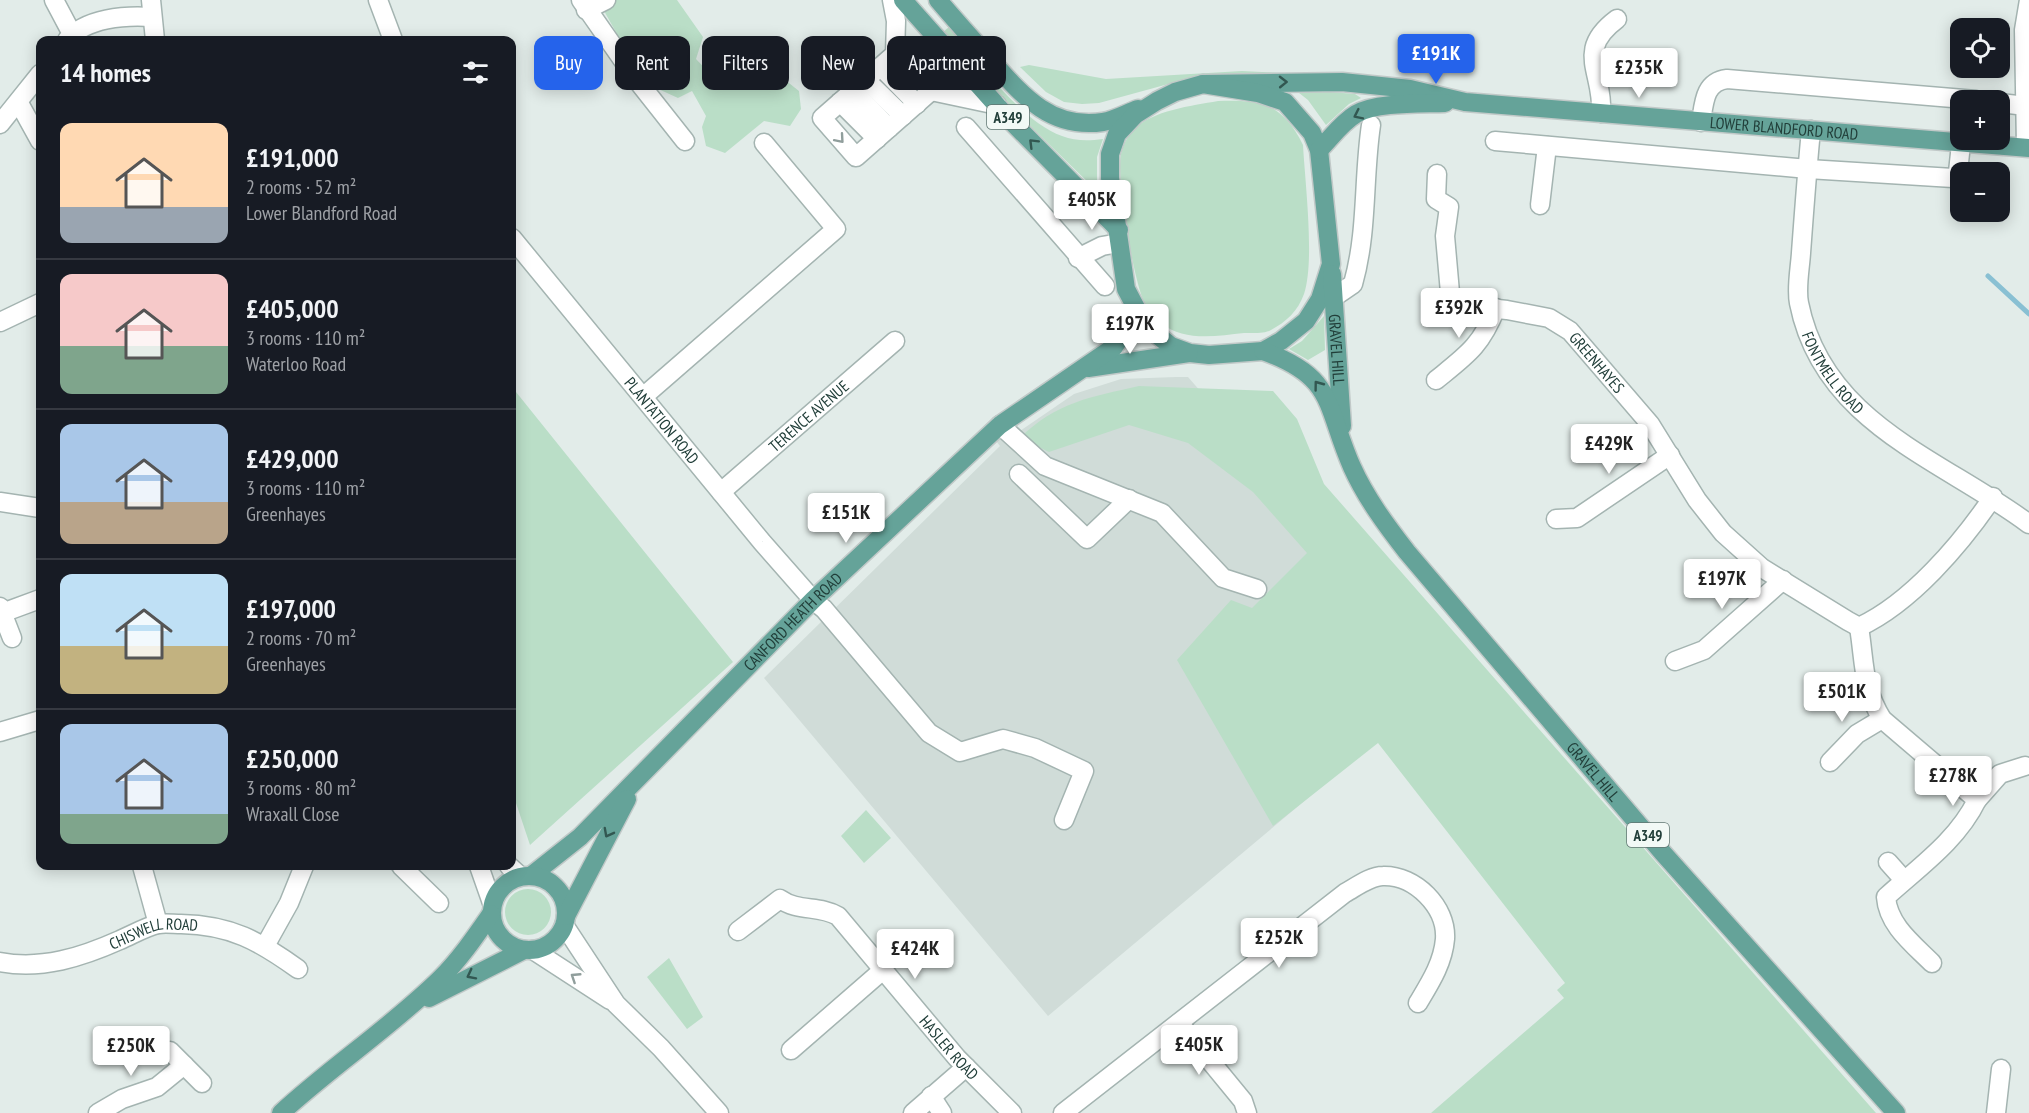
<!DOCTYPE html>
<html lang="en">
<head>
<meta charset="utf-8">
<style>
	:root { --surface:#171b24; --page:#242831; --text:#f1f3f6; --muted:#9ea1a6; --line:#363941; --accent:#2563eb }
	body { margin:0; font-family:"PT Sans Narrow",sans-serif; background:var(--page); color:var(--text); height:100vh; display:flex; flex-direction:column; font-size:22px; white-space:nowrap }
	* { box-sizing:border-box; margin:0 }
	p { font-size:20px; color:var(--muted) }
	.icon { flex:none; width:33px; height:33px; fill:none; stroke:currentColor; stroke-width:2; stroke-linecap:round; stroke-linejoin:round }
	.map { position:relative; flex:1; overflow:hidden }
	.sheet { position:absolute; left:36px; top:36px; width:480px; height:834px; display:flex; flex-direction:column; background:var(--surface); border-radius:12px; box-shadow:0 3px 15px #0003 }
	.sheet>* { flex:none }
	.banner { position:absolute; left:534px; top:36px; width:570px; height:54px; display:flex; gap:12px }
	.controls { position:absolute; left:1950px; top:18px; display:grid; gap:12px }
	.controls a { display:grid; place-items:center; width:60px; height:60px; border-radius:12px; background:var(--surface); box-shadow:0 3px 15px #0003; font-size:30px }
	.price { position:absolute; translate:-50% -51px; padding:0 14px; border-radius:6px; background:#fff; color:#222; font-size:20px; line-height:39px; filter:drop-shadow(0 2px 3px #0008) }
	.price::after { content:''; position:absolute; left:50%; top:36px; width:18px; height:14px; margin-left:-9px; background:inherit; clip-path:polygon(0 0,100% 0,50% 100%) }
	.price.on { background:var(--accent); color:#fff }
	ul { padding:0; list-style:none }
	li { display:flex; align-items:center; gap:18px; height:150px; padding:0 24px }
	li+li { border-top:2px solid var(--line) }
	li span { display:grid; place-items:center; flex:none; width:168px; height:120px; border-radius:12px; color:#555 }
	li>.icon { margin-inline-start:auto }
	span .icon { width:72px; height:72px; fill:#fffc; stroke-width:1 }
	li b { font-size:26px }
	h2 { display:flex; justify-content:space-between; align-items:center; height:72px; padding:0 24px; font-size:26px }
	.chip { padding:0 21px; border-radius:12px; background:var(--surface); box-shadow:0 3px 15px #0003; font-size:21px; line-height:54px }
	.chip.on { background:var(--accent); color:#fff }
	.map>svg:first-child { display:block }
	.built { fill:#d0dcd8 }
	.green { fill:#badec7 }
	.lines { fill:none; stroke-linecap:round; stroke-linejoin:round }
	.stream { stroke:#89c0d3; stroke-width:5 }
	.minor-casing { stroke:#a4b4b1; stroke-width:21 }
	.major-casing { stroke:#c1c9c8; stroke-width:21 }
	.minor { stroke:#fff; stroke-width:18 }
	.major { stroke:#65a399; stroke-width:18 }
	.oneway { stroke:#325751 }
	.oneway2 { stroke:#909e9c }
	.labels { text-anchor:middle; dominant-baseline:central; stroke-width:4.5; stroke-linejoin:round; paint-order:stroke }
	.shield { fill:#f2f9f6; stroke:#607672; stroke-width:1.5 }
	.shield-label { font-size:15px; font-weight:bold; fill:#213e39 }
	.street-label { font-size:16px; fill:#213e39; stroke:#f2f9f6 }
</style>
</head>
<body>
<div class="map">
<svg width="2029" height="1113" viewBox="0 0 2029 1113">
	<rect width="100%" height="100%" fill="#e2ece9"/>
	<path class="built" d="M1176,377H1188L1451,678L1048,1016L764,678L1000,446L996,441L1017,433L1074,394L1121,379Z"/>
	<path class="green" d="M598,0H677L703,37L696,59L718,82L733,74L776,36L784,49L780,76L799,91L801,109L790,126L764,121L725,153L706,146L702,127L706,116L692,91L678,98L654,87L627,52Z
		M949,27C978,60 1020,121 1062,136C1075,141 1088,141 1103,139L1097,157V191L1015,111L942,33Z
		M1029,65L1106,79L1242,71L1358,77L1243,74L1183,80L1099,103L1082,104L1064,102L1046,92L1020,67Z
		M1294,89L1355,94L1361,98L1349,104L1326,125L1308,100Z
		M1218,101C1261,99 1283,104 1303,145C1305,182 1315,262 1304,294C1298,311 1286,322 1271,330C1264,334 1252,333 1244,333C1216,336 1184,342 1161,323C1155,318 1147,309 1144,302C1133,277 1116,180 1121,154C1123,145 1127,137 1133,130C1153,110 1191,106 1218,101Z
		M1324,316L1325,350L1308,360L1289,349L1302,341Z
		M1139,386L1273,391L1297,419L1324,484L1876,1113H1431L1564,998L1557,990L1565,983L1378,743L1273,826L1177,660L1231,600L1252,608L1307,553L1253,492L1188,443L1129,425L1049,452L1020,438C1056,402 1091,397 1139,386Z
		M512,387L733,662L530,845L512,791Z
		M866,810L891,838L864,863L841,836Z
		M505 912a23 23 0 1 1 46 0a23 23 0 1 1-46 0Z
		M669,958L703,1017L687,1029L647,977Z"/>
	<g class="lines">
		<path class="stream" d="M1988,276L2029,314"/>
		<defs>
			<g id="minor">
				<path d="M54,0L72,34"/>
				<path d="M151,0L155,40"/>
				<path d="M378,0L393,40"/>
				<path d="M581,0L636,79L685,141"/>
				<path d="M892,0L896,21L895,54L822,118L856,157L931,91"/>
				<path d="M586,10L606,0"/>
				<path d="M67,40C86,18 125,15 152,17"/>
				<path d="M895,54L931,91L997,105"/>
				<path d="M881,67L917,104"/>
				<path d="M866,80L903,116"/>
				<path d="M853,91L889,128"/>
				<path d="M840,102L877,139"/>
				<path d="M19,103L40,141"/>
				<path d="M2000,103L2026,106"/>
				<path d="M1601,113C1604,72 1574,51 1617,19"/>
				<path d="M1701,122C1704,103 1704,82 1727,79L1976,100"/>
				<path d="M0,124L40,74"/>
				<path d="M966,127L1105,286"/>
				<path id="s1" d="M1811,130C1807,171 1804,212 1801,253C1800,269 1796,288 1799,303C1823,424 1942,459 2029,524"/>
				<path d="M1495,141L1808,169L1953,178L1958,172L1961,144"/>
				<path d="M2026,147L2024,30L2029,0"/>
				<path id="s2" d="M1437,174L1436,199L1449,207L1445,236L1451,304L1507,310L1549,318L1570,331L1650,424L1697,500L1723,533L1762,568L1848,621L1859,627C1911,603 1961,544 1993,497"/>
				<path d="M1540,205L1547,146"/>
				<path id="s3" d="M512,238L762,542L813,600L824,609L929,733L960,752L1003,739L1035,748L1084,771L1064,820"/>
				<path d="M1078,258L1102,246L1119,243"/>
				<path d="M1334,297L1353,284C1368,231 1363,178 1371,125"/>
				<path d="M0,322L40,303"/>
				<path d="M1436,380C1467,355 1481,346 1496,308"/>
				<path d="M644,396L836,229L764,143"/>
				<path d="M1000,425L1045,466L1162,513L1223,578L1257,589"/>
				<path d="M1019,474L1087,539L1129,499"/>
				<path id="s4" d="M721,492L895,341"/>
				<path d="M0,502L40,508"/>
				<path d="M1556,519L1577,518L1670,455"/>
				<path d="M0,607L12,638"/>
				<path d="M2,613L40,599"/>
				<path d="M1859,627C1865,664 1862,686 1882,719L1977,800C1957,841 1919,867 1886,897C1888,925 1913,944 1932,963"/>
				<path d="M1675,661L1704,650L1783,580"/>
				<path d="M0,732L40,720"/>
				<path d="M1830,762L1857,734L1882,719"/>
				<path d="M1977,800L2000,774L2025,766"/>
				<path d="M1888,862L1904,880"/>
				<path d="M142,866L158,924"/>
				<path d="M401,866L439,903"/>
				<path d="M479,866L492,903"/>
				<path d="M509,866L520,876"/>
				<path d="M564,925L616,1004L661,1048L719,1113"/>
				<path id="s5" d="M738,931L780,899C798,912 819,905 838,916L957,1058L1012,1113"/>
				<path d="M265,946L289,903L304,866"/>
				<path d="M533,950L610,1000"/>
				<path id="s6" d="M0,962C42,970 82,957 120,940C132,935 145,927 158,924C165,923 174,924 181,924C231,925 259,941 298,969"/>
				<path d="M1179,1023L1243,1101L1247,1113"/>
				<path d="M791,1050L883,970"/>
				<path d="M170,1051L202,1083"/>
				<path d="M931,1096L942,1113"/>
				<path d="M98,1113L122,1099L157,1087L184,1065"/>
				<path d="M913,1113L966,1067"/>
				<path d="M1063,1113L1345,893C1356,887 1370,876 1383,876C1415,875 1447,907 1445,939C1443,963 1430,983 1418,1003"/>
				<path d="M1996,1113L2001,1069"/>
			</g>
			<g id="major">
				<path d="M903,0L1008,118L1119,230"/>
				<path d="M938,0C955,20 972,39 990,59C1021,94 1050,130 1103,122C1115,120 1127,113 1138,109"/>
				<path id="s7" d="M1203,84L1342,82L1410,89L1465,102L2029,148"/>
				<path d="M1203,84L1258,93L1285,102L1312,133L1319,150L1331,264L1320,299L1306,321L1281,341L1263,351L1209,355L1190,353L1171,346L1145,325L1126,289L1110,178V154L1117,134L1135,115L1157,101L1175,92Z"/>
				<path d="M1319,150C1331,138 1341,123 1356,114C1376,102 1421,104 1445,103"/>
				<path id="s8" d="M1332,274L1342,426"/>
				<path id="s9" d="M1263,351C1336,377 1325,406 1352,467C1366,498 1386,525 1407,552L1662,852L1896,1113"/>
				<path d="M1088,368L1189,353"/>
				<path id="s10" d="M532,875L580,837L813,600L1000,425L1114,347L1125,331L1133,306"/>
				<circle cx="529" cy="913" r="37"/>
				<path d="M566,916L627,799"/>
				<path d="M429,998L524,950"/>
				<path d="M281,1113C332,1066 390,1028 440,979C460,959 475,937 491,914"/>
			</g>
		</defs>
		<use href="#minor" class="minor-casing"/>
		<use href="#major" class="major-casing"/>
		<use href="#minor" class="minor"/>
		<use href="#major" class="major"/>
	</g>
	<defs><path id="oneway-chevron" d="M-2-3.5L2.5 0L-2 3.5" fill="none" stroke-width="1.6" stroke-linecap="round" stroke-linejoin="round" transform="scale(1.5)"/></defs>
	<g class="oneway">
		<use href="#oneway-chevron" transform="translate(1283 82) rotate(-1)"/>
		<use href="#oneway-chevron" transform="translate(1358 115) rotate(154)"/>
		<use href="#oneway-chevron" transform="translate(1033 143) rotate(-135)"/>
		<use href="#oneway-chevron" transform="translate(1318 385) rotate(-127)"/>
		<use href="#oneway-chevron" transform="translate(608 833) rotate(118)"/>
		<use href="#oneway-chevron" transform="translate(471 975) rotate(153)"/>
	</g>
	<g class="oneway2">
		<use href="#oneway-chevron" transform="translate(840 139) rotate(49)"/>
		<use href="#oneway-chevron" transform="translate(575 977) rotate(-147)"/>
	</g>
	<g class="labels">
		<g class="shield">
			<rect x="987" y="105" width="42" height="24" rx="4.5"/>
			<rect x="1627" y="823" width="42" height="24" rx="4.5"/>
		</g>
		<g class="shield-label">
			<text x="1008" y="117">A349</text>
			<text x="1648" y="835">A349</text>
		</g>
		<g class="street-label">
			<text stroke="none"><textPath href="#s7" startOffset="584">LOWER BLANDFORD ROAD</textPath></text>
			<text stroke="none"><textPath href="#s8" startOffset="76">GRAVEL HILL</textPath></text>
			<text stroke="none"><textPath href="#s2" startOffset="303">GREENHAYES</textPath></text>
			<text stroke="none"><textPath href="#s1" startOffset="252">FONTMELL ROAD</textPath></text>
			<text stroke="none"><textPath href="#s4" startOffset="116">TERENCE AVENUE</textPath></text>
			<text stroke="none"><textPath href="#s3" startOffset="236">PLANTATION ROAD</textPath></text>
			<text stroke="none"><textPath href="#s10" startOffset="364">CANFORD HEATH ROAD</textPath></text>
			<text stroke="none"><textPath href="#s9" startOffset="544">GRAVEL HILL</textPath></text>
			<text stroke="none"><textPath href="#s6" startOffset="159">CHISWELL ROAD</textPath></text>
			<text stroke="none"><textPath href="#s5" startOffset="286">HASLER ROAD</textPath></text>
		</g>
	</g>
</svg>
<div class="controls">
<a><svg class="icon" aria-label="locate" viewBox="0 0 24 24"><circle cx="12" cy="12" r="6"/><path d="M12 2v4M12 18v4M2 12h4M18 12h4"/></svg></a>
<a>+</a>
<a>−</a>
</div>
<b class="price on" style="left:1436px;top:85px">£191K</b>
<b class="price" style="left:1639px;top:99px">£235K</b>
<b class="price" style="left:1092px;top:231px">£405K</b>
<b class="price" style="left:1459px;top:339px">£392K</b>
<b class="price" style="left:1130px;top:355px">£197K</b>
<b class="price" style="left:1609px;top:475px">£429K</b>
<b class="price" style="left:846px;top:544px">£151K</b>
<b class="price" style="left:1722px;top:610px">£197K</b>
<b class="price" style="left:1842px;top:723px">£501K</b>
<b class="price" style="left:1953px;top:807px">£278K</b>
<b class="price" style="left:1279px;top:969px">£252K</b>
<b class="price" style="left:915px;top:980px">£424K</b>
<b class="price" style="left:1199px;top:1076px">£405K</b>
<b class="price" style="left:131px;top:1077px">£250K</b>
<div class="banner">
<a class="chip on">Buy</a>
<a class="chip">Rent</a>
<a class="chip">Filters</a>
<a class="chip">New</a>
<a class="chip">Apartment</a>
</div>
<section class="sheet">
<h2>14 homes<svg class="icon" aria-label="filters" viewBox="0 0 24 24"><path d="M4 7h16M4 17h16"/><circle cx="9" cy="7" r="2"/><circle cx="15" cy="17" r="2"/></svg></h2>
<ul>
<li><span style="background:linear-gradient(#ffd9b3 70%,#9aa5b1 0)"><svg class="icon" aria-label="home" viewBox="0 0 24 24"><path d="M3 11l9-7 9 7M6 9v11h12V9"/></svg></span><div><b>£191,000</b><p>2 rooms · 52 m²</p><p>Lower Blandford Road</p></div></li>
<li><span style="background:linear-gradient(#f6c9c9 60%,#7fa58c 0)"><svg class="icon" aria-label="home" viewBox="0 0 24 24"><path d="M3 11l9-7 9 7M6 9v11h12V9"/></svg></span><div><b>£405,000</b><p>3 rooms · 110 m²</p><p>Waterloo Road</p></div></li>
<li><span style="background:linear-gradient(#a9c7e8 65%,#b9a48a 0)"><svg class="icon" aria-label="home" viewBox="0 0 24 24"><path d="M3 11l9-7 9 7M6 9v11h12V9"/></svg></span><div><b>£429,000</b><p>3 rooms · 110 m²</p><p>Greenhayes</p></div></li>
<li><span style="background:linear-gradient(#bfe0f5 60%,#c2b280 0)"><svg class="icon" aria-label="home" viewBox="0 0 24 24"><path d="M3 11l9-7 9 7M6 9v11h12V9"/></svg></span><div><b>£197,000</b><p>2 rooms · 70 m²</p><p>Greenhayes</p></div></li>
<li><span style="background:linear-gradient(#a9c7e8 75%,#7fa58c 0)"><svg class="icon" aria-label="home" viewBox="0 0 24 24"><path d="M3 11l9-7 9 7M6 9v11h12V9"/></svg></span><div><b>£250,000</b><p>3 rooms · 80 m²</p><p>Wraxall Close</p></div></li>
</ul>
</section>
</div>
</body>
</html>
